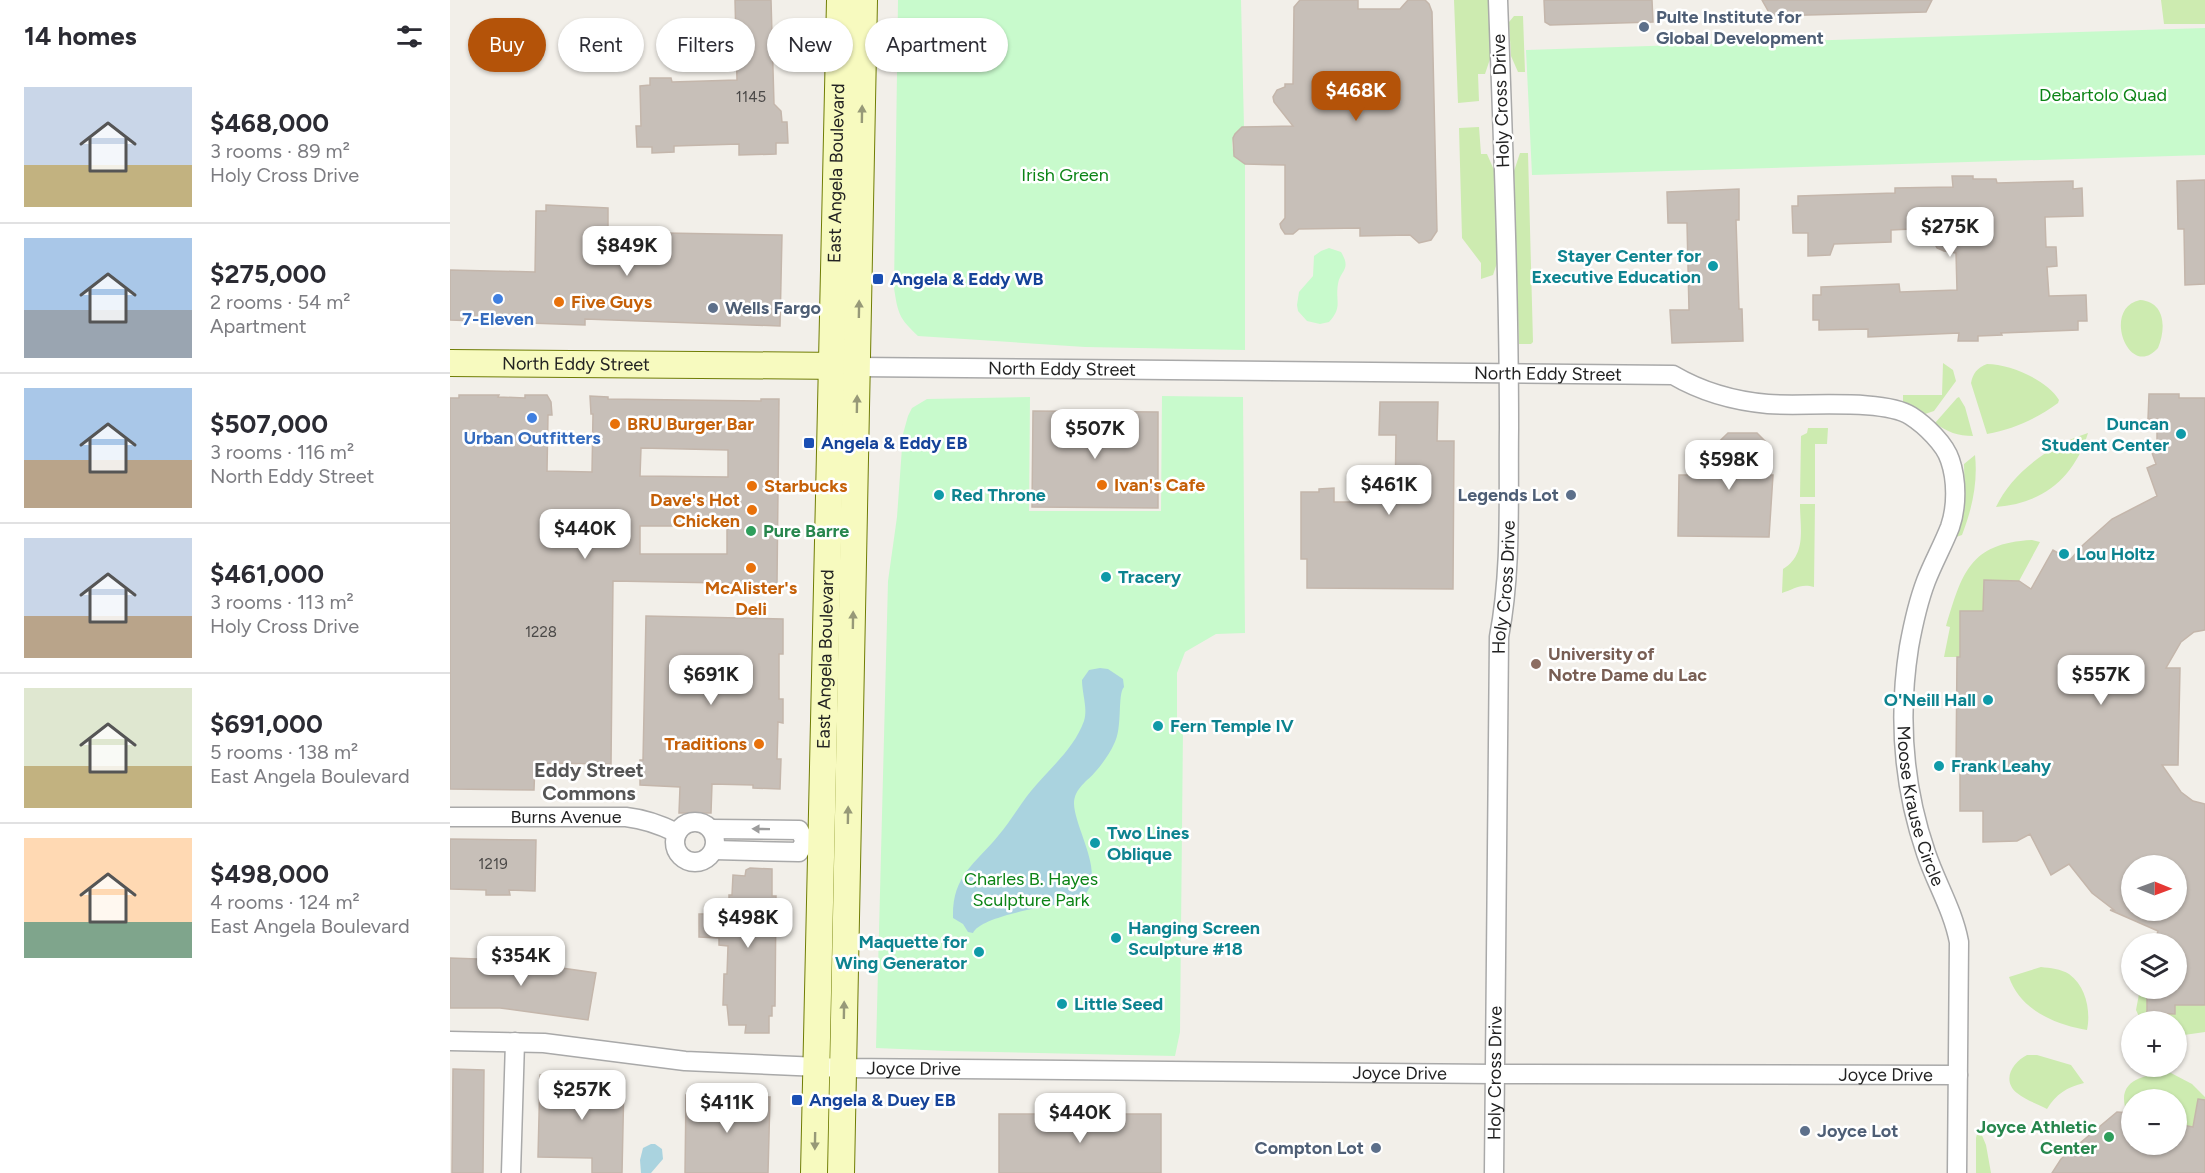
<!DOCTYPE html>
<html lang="en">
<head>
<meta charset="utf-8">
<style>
	:root { --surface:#fff; --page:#f7f7f7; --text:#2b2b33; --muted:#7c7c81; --line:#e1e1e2; --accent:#b45309 }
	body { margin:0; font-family:Figtree,sans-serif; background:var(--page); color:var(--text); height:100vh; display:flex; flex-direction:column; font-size:22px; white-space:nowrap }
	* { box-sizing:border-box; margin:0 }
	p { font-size:20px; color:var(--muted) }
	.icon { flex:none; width:33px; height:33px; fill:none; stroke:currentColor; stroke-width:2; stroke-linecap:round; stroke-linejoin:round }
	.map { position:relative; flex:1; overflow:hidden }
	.drawer { display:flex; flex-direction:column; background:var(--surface); width:450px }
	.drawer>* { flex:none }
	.hud { position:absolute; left:18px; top:18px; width:570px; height:54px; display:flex; gap:12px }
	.needle { width:39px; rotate:91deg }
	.fabs { position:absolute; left:1671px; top:855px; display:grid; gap:12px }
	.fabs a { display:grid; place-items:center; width:66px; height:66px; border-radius:50%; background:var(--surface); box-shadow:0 2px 4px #0004; font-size:30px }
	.price { position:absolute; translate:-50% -51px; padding:0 14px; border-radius:12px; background:#fff; color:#222; font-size:20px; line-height:39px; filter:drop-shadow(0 2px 3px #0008) }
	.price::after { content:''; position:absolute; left:50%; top:36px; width:18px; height:14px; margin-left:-9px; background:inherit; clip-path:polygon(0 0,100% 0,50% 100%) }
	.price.on { background:var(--accent); color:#fff }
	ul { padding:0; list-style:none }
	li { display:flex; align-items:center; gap:18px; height:150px; padding:0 24px }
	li+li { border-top:2px solid var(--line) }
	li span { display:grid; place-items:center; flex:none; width:168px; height:120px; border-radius:0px; color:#555 }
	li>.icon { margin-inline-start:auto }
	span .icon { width:72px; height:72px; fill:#fffc; stroke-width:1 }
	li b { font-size:26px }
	h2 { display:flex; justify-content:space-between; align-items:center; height:72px; padding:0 24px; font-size:26px }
	.tag { padding:0 21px; border-radius:27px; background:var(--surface); box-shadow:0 2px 4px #0004; font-size:21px; line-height:54px }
	.tag.on { background:var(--accent); color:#fff }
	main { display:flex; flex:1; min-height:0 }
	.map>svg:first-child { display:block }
	.grass { fill:#cdebb0 }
	.park { fill:#c8facc }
	.water { fill:#aad3df }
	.building { fill:#c7bfb8; stroke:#c4b6ab; stroke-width:1.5; fill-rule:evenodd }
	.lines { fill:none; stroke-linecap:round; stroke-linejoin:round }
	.street-casing { stroke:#a9a9a9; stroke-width:21 }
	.secondary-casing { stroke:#707d05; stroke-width:28 }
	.street { stroke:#fff; stroke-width:18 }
	.secondary { stroke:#f7fabf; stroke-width:26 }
	.oneway { fill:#979978 }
	.oneway2 { fill:#9c9c9c }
	.service-dot { fill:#5c6f8a; stroke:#fff; stroke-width:2 }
	.culture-dot { fill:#0f9aa8; stroke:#fff; stroke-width:2 }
	.transit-dot { fill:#1a4fb4; stroke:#fff; stroke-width:2 }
	.shop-dot { fill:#3f7fe0; stroke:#fff; stroke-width:2 }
	.food-dot { fill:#e8710a; stroke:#fff; stroke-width:2 }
	.leisure-dot { fill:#2e9e5b; stroke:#fff; stroke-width:2 }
	.education-dot { fill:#8d6e63; stroke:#fff; stroke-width:2 }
	.labels { text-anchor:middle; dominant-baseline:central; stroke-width:5; stroke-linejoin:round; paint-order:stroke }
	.number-label { font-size:15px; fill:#4b4948 }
	.service-label { font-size:18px; font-weight:bold; fill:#4e5e75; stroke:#fff; text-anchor:start }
	.park-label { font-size:18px; fill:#0c8416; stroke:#fff }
	.street-label { font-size:18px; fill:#222; stroke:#fff }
	.culture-label { font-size:18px; font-weight:bold; fill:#0d838f; stroke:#fff; text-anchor:start }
	.transit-label { font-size:18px; font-weight:bold; fill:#164399; stroke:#fff; text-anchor:start }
	.food-label { font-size:18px; font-weight:bold; fill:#c56008; stroke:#fff; text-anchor:start }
	.shop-label { font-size:18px; font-weight:bold; fill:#366cbe; stroke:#fff }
	.leisure-label { font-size:18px; font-weight:bold; fill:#27864d; stroke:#fff; text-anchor:start }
	.education-label { font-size:18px; font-weight:bold; fill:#785e54; stroke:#fff; text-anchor:start }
	.neighbourhood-label { font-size:20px; font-weight:bold; fill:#555; stroke:#fff }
</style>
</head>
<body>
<main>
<section class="drawer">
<h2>14 homes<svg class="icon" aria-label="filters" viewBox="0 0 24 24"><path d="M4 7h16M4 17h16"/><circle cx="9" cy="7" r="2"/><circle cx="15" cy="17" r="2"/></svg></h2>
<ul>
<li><span style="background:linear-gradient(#c9d6e8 65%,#c2b280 0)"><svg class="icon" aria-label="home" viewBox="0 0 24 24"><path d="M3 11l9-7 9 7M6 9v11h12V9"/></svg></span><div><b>$468,000</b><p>3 rooms · 89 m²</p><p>Holy Cross Drive</p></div></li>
<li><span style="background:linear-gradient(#a9c7e8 60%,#9aa5b1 0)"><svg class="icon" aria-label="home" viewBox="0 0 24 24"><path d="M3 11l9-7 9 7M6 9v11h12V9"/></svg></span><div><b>$275,000</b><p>2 rooms · 54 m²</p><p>Apartment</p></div></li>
<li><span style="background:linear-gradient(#a9c7e8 60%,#b9a48a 0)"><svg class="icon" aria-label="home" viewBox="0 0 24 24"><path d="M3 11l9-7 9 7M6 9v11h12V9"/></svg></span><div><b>$507,000</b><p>3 rooms · 116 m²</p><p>North Eddy Street</p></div></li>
<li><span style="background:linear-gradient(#c9d6e8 65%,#b9a48a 0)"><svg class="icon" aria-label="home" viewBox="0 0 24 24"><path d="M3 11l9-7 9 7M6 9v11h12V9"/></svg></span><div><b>$461,000</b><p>3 rooms · 113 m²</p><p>Holy Cross Drive</p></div></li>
<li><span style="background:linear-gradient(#dfe7d0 65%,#c2b280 0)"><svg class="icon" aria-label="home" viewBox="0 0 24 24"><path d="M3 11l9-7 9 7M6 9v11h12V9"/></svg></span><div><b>$691,000</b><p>5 rooms · 138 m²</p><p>East Angela Boulevard</p></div></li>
<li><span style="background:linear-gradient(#ffd9b3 70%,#7fa58c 0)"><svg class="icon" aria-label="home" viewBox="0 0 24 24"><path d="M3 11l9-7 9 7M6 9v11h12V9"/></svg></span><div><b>$498,000</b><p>4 rooms · 124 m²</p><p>East Angela Boulevard</p></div></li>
</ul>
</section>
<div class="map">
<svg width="1755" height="1173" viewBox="0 0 1755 1173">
	<rect width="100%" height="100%" fill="#f2efe9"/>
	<path class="grass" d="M1004,0H1040L1041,56L1035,74H1028L1029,101L1008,103Z
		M1711,0H1755V24H1714Z
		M1064,16H1073L1075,72H1068L1061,56L1059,22Z
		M1029,127L1031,154H1037L1044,170L1047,263L1043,275L1031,279V263L1012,238L1009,128Z
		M1070,153H1078L1083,342L1081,344H1069L1064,171Z
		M1690,300C1716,302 1716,329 1708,348C1679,381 1651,308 1690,300Z
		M1493,363L1503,370L1506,381L1484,411L1475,414L1453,402V395H1492Z
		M1537,364C1560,364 1597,380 1609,400L1608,403C1586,419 1564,429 1537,434L1521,383C1523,373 1527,368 1537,364Z
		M1509,397L1515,407L1523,436C1508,436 1497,432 1485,423L1507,398Z
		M1358,428H1378L1377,444H1365V497H1350L1351,436L1357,433Z
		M1638,433C1624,478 1594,503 1546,507C1562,472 1602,444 1638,433Z
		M1525,455C1528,483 1522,509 1512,535L1506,537L1515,507L1514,464Z
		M1350,504H1365L1364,587C1351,583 1344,589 1332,593L1333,569C1357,554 1350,529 1350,504Z
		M1582,540L1590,542L1569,581L1534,580L1533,611H1510V657H1494L1500,627L1496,626C1512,574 1519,543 1582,540Z
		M1591,967C1600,968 1611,969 1619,974C1636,986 1641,1011 1637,1030C1606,1025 1570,1010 1559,977Z
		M1690,989H1697V1013L1725,1014V1005H1755V1032L1727,1036L1726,1022L1691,1021L1686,1010Z
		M1577,1055H1587L1621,1065L1634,1083C1617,1087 1606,1094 1597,1109C1588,1104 1575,1100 1567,1093C1551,1080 1563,1062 1577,1055Z
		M1721,1073L1742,1084L1755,1097V1104L1743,1127L1727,1124L1726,1100H1682L1681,1114L1677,1113C1664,1079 1696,1074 1721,1073Z
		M1531,1133L1536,1145L1541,1173H1526V1138L1527,1134Z"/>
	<path class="park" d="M448,0H791L794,127C781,134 779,147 787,159L795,164V350L635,347L468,336C449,318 448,314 444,288Z
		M1755,28V155L1082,175L1076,50Z
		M879,248L891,252C902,270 890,270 888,284C885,301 893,307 879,322L870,324L857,321L848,311L847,305L849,292L863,276L864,256L871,251Z
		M712,396L793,397L795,633L766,634L735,652L727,673V723L733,729L730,1032L725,1056L498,1051L426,1048L438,581L447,517L453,434L458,416L462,408L477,399L580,397L579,511H711Z"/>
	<path class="water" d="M650,668L658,669L673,679L674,687C667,695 673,728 664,744C660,753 653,763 646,771C638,781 624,788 624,804C625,828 653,870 637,892C634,896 629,898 626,901C605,905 531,915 523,933L518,932L513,924L503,918C502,876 524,865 548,836C560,822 569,806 581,791C599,769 624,749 634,721C638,708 632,694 632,680L639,670Z
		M201,1144H205L212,1149L213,1159L201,1173H191L190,1160L193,1148Z"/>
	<path class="building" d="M285,0H321L324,104L331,111L332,122H337L338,143H326V154L289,155V144L224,146V152L202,153V147H187L186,126H191L190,86L200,85V78H221L222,82L287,80Z
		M850,0H908V9H950L958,0H975L979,4L982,12L987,231L981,240L969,243L960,235L910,236V228L849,229L843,234H835L831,228L830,224L835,218V165L795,164L784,156L783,138L785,134L792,127L843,126L824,102L823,97L827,90L835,87V84H843L844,7Z
		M1094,0H1202L1203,22L1100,25L1095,22Z
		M1312,0H1482L1476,12L1321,16Z
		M1502,176H1523V179H1546L1547,183L1623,181V189L1632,188L1633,216L1595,217L1596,247H1606L1607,266L1597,267L1599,296L1636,295L1637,321H1628V330L1551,333L1552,335L1528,336V341H1508L1509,333L1418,337V329L1369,330V320H1363V295H1371V287L1449,284L1450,292L1507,290L1506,253L1494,251L1487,248L1484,242L1483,228L1441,230V242L1384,244L1380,255L1358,256V233H1343L1342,206H1348V196L1445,193V188L1503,187Z
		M1755,180V284L1735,285L1734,229H1728L1727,181Z
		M1289,189V220H1286L1289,309H1292L1293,341L1222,343L1220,310H1239L1237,223H1218L1217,192Z
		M96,205L158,208V232L332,235L330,326L135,319V325L0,320V270L85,272L86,211H96Z
		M1699,394H1729V398H1755V630L1744,632L1731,642L1716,668H1730L1728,765H1712L1731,792L1743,801L1755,804V1005H1725V1014L1697,1013V988H1726V944H1704L1708,931L1660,910H1664L1642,893L1619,864L1601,875L1580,834L1567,841L1533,842V811H1510V769H1506L1507,657H1510V611H1533L1534,580L1569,581L1581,589L1603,550L1620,560L1633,545L1662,519L1707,496L1697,468L1706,464L1701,450L1707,448V419H1698ZM1682,866H1726V910H1682Z
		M9,395H49L48,397L75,398V395H97L101,402L102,415H98L97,471L142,472L143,414H141L140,396L158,397V399L311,401V399H329L327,584L163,581L161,764L85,763L84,790L0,789V398H9ZM191,448L278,450V477L190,476ZM190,526H277V554H190Z
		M930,402H988L987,441H1004L1003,589L857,588V559H851V492H869V489L884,488V502H945L946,435H929Z
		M583,411L708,412V508L582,507Z
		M1278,433H1307L1320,446L1319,475H1323L1319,537L1228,536L1229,475H1246L1245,465Z
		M196,616L333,619V654H329V699H333V723L328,722L327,759H331L330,789L303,788V785L262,784L261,813H229L230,787L190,785V760H193Z
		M0,839L86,840L85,891L59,890L60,895H36V890L0,889Z
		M300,868L322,869V896H326L325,1006H322V1016H319V1033H295L296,1025H279L277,1005H273L274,974H277L278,946L269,945V938L249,937V914H270V905H279V895H282L283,875L295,876L296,870Z
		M0,958L56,960L146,973L138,1020L50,1008H0Z
		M3,1069L34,1070L33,1173H2Z
		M90,1075L120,1076V1079L174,1080L172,1173H142V1158L88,1157Z
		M236,1095L320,1097L318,1173H235Z
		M1748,1099L1755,1100V1173H1602L1611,1159L1667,1112L1682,1113V1144H1726V1124L1743,1127Z
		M549,1114H711V1173H549Z"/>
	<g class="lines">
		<defs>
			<g id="street">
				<path id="s1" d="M408,367L1223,375C1252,392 1284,401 1318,404C1353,407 1433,398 1461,416C1475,425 1495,444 1500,460C1507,480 1507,507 1500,527C1493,545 1483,563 1476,581C1468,602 1463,625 1459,647C1448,717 1453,786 1476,853C1486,883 1503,910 1509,942L1507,1173"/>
				<path id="s2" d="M0,817H176C194,819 211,825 227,833"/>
				<circle cx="245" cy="842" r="20"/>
				<path d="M261,829L349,830L355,841"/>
				<path d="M264,850L349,852L355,841"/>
				<path id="s3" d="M0,1041L94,1043L235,1061L392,1068L1045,1074L1508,1075"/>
				<path d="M61,1173L65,1042"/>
				<path id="s4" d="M1044,1173L1049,637C1062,569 1058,498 1059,428C1059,286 1053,143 1048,0"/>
			</g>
			<g id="secondary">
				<path id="s5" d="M0,363L396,366"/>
				<path id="s6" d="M364,1173L390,0"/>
				<path d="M391,1173L414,0"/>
			</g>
		</defs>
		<use href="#street" class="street-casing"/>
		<use href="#secondary" class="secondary-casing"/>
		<use href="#street" class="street"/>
		<use href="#secondary" class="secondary"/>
	</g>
	<defs><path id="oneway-solid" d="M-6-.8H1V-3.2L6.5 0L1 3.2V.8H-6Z" transform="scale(1.5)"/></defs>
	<g class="oneway">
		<use href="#oneway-solid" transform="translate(412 114) rotate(-89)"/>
		<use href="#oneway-solid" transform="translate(409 309) rotate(-89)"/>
		<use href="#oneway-solid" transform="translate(407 404) rotate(-89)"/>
		<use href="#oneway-solid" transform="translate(403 620) rotate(-89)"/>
		<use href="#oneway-solid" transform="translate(398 815) rotate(-89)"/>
		<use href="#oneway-solid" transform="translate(394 1010) rotate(-89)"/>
		<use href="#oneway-solid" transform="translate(365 1141) rotate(91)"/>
	</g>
	<use class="oneway2" href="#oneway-solid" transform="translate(311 829) rotate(-179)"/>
	<g class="service-dot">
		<circle cx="1194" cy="27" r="6"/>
		<circle cx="263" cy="308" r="6"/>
		<circle cx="1121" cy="495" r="6"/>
		<circle cx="1355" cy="1131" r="6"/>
		<circle cx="926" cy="1148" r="6"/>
	</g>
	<g class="culture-dot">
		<circle cx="1263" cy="266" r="6"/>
		<circle cx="1731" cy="434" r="6"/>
		<circle cx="489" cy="495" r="6"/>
		<circle cx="1614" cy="554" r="6"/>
		<circle cx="656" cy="577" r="6"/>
		<circle cx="1538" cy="700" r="6"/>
		<circle cx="708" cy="726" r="6"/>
		<circle cx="1489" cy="766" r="6"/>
		<circle cx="645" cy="843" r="6"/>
		<circle cx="666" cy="938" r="6"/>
		<circle cx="529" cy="952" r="6"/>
		<circle cx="612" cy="1004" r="6"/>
	</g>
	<g class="transit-dot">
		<rect x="422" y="273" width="12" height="12" rx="3"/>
		<rect x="353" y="437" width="12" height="12" rx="3"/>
		<rect x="341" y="1094" width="12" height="12" rx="3"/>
	</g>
	<g class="shop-dot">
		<circle cx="48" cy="299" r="6"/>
		<circle cx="82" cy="418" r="6"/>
	</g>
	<g class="food-dot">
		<circle cx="109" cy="302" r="6"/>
		<circle cx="165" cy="424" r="6"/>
		<circle cx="652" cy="485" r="6"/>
		<circle cx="302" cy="486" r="6"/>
		<circle cx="302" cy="510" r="6"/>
		<circle cx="301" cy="568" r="6"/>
		<circle cx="309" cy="744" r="6"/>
	</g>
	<g class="leisure-dot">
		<circle cx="301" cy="531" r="6"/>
		<circle cx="1659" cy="1137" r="6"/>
	</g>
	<circle class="education-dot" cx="1086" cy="664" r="6"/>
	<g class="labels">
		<g class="number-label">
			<text x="301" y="97">1145</text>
			<text x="91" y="632">1228</text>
			<text x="43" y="864">1219</text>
		</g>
		<g class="service-label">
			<text x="1206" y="17">Pulte Institute for<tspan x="1206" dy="21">Global Development</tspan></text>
			<text x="275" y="308">Wells Fargo</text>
			<text x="1109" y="495" text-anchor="end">Legends Lot</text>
			<text x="1367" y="1131">Joyce Lot</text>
			<text x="914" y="1148" text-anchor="end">Compton Lot</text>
		</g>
		<g class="park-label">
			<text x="1653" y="95">Debartolo Quad</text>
			<text x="615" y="175">Irish Green</text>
			<text x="581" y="879">Charles B. Hayes<tspan x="581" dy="21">Sculpture Park</tspan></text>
		</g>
		<g class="street-label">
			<text transform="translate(1051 101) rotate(-92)">Holy Cross Drive</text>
			<text stroke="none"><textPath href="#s6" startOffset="1000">East Angela Boulevard</textPath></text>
			<text stroke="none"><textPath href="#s5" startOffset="126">North Eddy Street</textPath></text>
			<text stroke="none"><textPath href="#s1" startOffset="204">North Eddy Street</textPath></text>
			<text stroke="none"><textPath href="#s1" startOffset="690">North Eddy Street</textPath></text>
			<text stroke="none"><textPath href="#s4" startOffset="586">Holy Cross Drive</textPath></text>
			<text stroke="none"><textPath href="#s6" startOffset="514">East Angela Boulevard</textPath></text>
			<text stroke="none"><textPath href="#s1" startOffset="1476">Moose Krause Circle</textPath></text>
			<text stroke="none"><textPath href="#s2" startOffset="116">Burns Avenue</textPath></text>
			<text stroke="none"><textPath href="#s3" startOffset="465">Joyce Drive</textPath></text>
			<text stroke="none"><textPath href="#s4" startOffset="100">Holy Cross Drive</textPath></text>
			<text stroke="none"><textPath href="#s3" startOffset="951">Joyce Drive</textPath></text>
			<text stroke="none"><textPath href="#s3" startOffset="1437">Joyce Drive</textPath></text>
		</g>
		<g class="culture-label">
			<text x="1251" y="256" text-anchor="end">Stayer Center for<tspan x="1251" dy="21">Executive Education</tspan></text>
			<text x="1719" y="424" text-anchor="end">Duncan<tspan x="1719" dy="21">Student Center</tspan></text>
			<text x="501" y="495">Red Throne</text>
			<text x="1626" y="554">Lou Holtz</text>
			<text x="668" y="577">Tracery</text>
			<text x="1526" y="700" text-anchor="end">O'Neill Hall</text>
			<text x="720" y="726">Fern Temple IV</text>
			<text x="1501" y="766">Frank Leahy</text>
			<text x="657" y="833">Two Lines<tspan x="657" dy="21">Oblique</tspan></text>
			<text x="678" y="928">Hanging Screen<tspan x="678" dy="21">Sculpture #18</tspan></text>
			<text x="517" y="942" text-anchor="end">Maquette for<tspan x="517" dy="21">Wing Generator</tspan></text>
			<text x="624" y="1004">Little Seed</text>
		</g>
		<g class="transit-label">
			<text x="440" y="279">Angela &amp; Eddy WB</text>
			<text x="371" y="443">Angela &amp; Eddy EB</text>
			<text x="359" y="1100">Angela &amp; Duey EB</text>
		</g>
		<g class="food-label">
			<text x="121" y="302">Five Guys</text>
			<text x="177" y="424">BRU Burger Bar</text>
			<text x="664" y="485">Ivan's Cafe</text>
			<text x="314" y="486">Starbucks</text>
			<text x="290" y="500" text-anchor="end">Dave's Hot<tspan x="290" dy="21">Chicken</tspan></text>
			<text x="301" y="588" text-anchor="middle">McAlister's<tspan x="301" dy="21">Deli</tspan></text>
			<text x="297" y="744" text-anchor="end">Traditions</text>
		</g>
		<g class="shop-label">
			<text x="48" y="319">7-Eleven</text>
			<text x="82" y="438">Urban Outfitters</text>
		</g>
		<g class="leisure-label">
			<text x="313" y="531">Pure Barre</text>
			<text x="1647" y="1127" text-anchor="end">Joyce Athletic<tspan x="1647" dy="21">Center</tspan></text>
		</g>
		<g class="education-label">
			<text x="1098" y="654">University of<tspan x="1098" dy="21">Notre Dame du Lac</tspan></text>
		</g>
		<g class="neighbourhood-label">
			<text x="139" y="770">Eddy Street<tspan x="139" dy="23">Commons</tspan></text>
		</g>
	</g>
</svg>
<div class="fabs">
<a><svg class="needle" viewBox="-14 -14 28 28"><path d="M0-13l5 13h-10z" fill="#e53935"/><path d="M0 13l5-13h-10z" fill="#7c7c81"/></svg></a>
<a><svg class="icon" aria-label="layers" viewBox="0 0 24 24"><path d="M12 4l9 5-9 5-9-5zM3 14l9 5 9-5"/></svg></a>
<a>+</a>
<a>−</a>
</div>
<b class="price on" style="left:906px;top:122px">$468K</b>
<b class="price" style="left:1500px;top:258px">$275K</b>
<b class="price" style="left:177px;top:277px">$849K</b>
<b class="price" style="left:645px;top:460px">$507K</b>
<b class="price" style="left:1279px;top:491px">$598K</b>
<b class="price" style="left:939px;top:516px">$461K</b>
<b class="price" style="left:135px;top:560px">$440K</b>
<b class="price" style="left:261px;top:706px">$691K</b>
<b class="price" style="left:1651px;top:706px">$557K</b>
<b class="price" style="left:298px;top:949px">$498K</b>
<b class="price" style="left:71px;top:987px">$354K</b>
<b class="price" style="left:132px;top:1121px">$257K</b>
<b class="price" style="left:277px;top:1134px">$411K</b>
<b class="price" style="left:630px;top:1144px">$440K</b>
<div class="hud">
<a class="tag on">Buy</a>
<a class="tag">Rent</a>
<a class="tag">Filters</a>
<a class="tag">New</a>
<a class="tag">Apartment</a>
</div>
</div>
</main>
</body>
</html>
